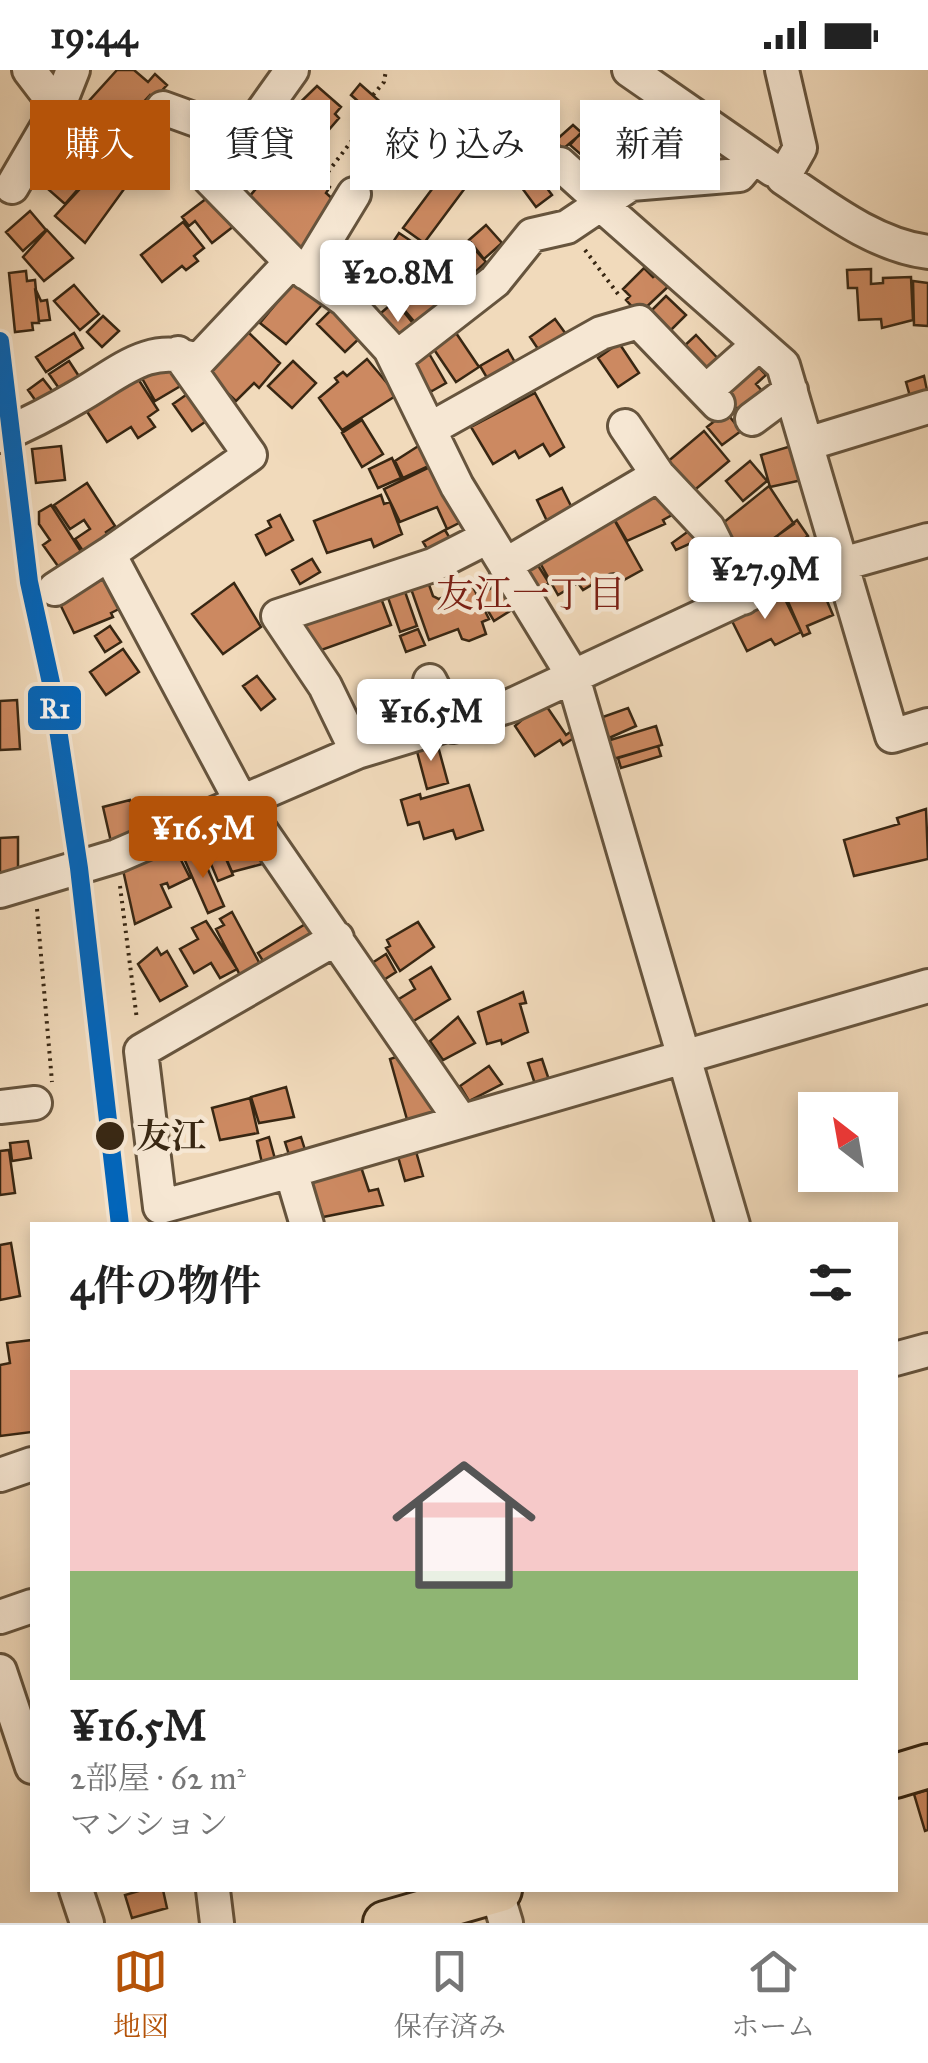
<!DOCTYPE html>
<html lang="ja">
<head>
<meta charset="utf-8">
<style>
	:root { --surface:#fff; --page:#f6f6f6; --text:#222; --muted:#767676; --line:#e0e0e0; --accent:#b45309 }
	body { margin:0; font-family:"IM FELL Great Primer","Noto Serif JP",serif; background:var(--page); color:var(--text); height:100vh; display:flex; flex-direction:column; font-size:38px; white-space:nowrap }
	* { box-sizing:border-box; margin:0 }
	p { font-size:32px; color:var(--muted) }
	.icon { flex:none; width:55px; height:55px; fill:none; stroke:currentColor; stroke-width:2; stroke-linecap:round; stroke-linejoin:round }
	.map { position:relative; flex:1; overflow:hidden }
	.drawer { position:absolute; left:30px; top:1152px; width:868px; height:670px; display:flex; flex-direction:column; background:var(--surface); border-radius:0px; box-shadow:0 5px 15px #0003 }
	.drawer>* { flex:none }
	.guide { position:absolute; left:30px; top:30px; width:870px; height:90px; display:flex; gap:20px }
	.needle { width:65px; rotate:329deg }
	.buttons { position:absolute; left:798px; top:1022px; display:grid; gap:20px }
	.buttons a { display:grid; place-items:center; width:100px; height:100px; border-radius:0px; background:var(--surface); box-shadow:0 5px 15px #0003; font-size:50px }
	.price { position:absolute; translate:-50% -85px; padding:0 22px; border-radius:10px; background:#fff; color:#222; font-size:32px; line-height:65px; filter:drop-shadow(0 2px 5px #0008) }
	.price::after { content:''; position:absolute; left:50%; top:60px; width:30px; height:22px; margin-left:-15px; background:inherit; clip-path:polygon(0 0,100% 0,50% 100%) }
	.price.active { background:var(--accent); color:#fff }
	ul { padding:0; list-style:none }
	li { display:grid; align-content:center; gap:20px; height:530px; padding:0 40px }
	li+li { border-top:2px solid var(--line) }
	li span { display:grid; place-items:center; height:310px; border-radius:0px; color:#555 }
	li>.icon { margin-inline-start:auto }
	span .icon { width:180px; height:180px; fill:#fffc; stroke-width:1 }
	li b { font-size:42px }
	h2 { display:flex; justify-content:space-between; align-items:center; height:120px; padding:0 40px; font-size:42px }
	.chip { padding:0 35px; border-radius:0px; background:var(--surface); box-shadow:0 5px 15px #0003; font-size:35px; line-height:90px }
	.chip.active { background:var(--accent); color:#fff }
	.status { display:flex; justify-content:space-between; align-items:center; height:70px; padding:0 50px; background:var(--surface); direction:ltr }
	.status svg { height:28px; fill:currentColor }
	.dock { display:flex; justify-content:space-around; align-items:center; height:140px; border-top:2px solid var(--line); background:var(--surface); font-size:28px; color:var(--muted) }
	.dock a { display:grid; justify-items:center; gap:5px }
	.dock .active { color:var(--accent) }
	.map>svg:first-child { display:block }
	.building { fill:#cc8961; stroke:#382713; stroke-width:2.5 }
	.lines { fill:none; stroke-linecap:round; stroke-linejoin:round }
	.minor-casing { stroke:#66543d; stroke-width:38 }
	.major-casing { stroke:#382713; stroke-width:48 }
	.path { stroke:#382713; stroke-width:4; stroke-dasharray:2.5 5; stroke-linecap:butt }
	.minor { stroke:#f6e7d3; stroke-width:32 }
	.major { stroke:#f1dabb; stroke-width:42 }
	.rail-1-casing { stroke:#f6e7d3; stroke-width:25 }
	.rail-1 { stroke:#0065bd; stroke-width:18 }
	.stop-dot { fill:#382713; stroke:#f6e7d3; stroke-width:4 }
	.labels { text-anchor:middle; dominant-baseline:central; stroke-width:9; stroke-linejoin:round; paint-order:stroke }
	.stop-label { font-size:35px; font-weight:bold; fill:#382713; stroke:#f6e7d3; text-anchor:start }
	.neighbourhood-label { font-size:38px; fill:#7a1f14; stroke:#f6e7d3 }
	.line-badge { stroke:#f6e7d3; stroke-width:4 }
	.badge-label { font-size:28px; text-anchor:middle; font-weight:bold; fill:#fff }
</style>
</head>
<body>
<div class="status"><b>19:44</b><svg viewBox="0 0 49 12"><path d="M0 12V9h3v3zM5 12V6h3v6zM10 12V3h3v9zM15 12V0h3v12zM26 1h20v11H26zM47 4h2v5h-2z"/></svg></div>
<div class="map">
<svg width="928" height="1853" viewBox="0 0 928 1853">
	<rect width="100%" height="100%" fill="#f1dabb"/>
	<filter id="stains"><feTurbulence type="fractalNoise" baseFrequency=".002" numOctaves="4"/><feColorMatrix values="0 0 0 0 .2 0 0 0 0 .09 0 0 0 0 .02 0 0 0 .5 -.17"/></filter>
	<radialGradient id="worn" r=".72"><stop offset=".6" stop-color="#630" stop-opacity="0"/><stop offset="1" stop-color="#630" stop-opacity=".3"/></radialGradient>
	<path class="building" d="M117,0H134L148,12L155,4L167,15L154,29L150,25L113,65L103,55L107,50L88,32Z
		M360,14L386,37L377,48L351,25Z
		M317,16L341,37L335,44L339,48L314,77L309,73L303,81L289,70L283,77L290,83L267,106L253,94L242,106L233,98L272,54L275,57Z
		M68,44L104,74L82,106L45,74Z
		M573,55L582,63L563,79L555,71Z
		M588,55L611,74L618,66L633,79L608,108L570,75Z
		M442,61L458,72L447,90L431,79Z
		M540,66L547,73L551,68L567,82L547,103L532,89L537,83L530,76Z
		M279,92L289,101L294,95L304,104L309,99L330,117L326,123L336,132L331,146L298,184L242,135Z
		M103,94L127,115L85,173L55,146Z
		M450,95L471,110L424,173L403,158Z
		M64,104L79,118L65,134L49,120Z
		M538,106L552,125L536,137L522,118Z
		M211,125L234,156L212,173L195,151L189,156L182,147Z
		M30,141L46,160L23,181L6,162Z
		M183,152L204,178L194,186L198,191L186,200L182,196L162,212L141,185Z
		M486,155L502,173L484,189L469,170Z
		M47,160L73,188L44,211L23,187Z
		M399,163L426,181L401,219L390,212L376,233L360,222Z
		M469,173L486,192L470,207L451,187Z
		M326,181L358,203L347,219L315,197Z
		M452,190L468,209L450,225L431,204Z
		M644,198L653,207L657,204L673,212L639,244L626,230L630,226L623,219Z
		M871,199V214L883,213V208L911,207L913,250L882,258L881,249L859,250L857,218H848L847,200Z
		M26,201L27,211L35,210L39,253H32L33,260L15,262L9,203Z
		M432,211L449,231L418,256L401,236Z
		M913,211L928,213V256L914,255Z
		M294,212L322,235L286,274L260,253Z
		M74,215L99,244L80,260L54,231Z
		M35,218L41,231L47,230L50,250L39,251Z
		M666,226L686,245L664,267L644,248Z
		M395,231L420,262L400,279L375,248Z
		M335,236L364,264L345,282L317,254Z
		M103,246L119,261L102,277L87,262Z
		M555,249L571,271L540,282L530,267Z
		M454,260L479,297L456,312L431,275Z
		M247,261L280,293L259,318L254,313L236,331L206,303Z
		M74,263L83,278L46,302L36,287Z
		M696,265L723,294L705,311L681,279Z
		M619,273L639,303L618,317L598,288Z
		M427,280L446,313L432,321L422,319L407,292Z
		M508,280L520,301L493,318L480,296Z
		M750,288L766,305L756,314L763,322L741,342L737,338L733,342L714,321Z
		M367,289L397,325L342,360L319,328L338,312L335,308L343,302L347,306Z
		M69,291L84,314L65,327L49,304Z
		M293,291L316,313L292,338L268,316Z
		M158,292L189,311L155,331L139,303Z
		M135,304L158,340L148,347L155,357L138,368L131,357L107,372L84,337Z
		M924,306L928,325L911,330L906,312Z
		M43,309L54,323L38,334L28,320Z
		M196,318L215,345L192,361L173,334Z
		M535,323L564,377L550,386L543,374L519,388L515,381L493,394L471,357Z
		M726,342L741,361L722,375L707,357Z
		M362,350L383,384L362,397L342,363Z
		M704,361L729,391L684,429L659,399Z
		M423,373L433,394L403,408L395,391Z
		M61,376L65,410L36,413L32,379Z
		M788,377L801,378L802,410L770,417L761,385Z
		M392,388L401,408L378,418L369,399Z
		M750,391L767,411L743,431L726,411Z
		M436,394L463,451L447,459L437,437L400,452L384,419Z
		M87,413L115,456L106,462L110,468L85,484L75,469L90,459L84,450L70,459L54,435Z
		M769,416L794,454L774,468L778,473L764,483L761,479L737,496L713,461Z
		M656,417L672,445L663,450L665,454L627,471L610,442Z
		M562,418L572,438L547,451L537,430Z
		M381,425L384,434L390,432L402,464L374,477L371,469L327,483L314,451Z
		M51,435L82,483L60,499L43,475L50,470L39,454V442Z
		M280,445L293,470L266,485L256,465L271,457L268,451Z
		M612,446L642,500L622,511L617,503L610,504L583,520L578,513L558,525L539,491Z
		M797,450L808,466L787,481L777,466Z
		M445,460L455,477L433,489L423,472Z
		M690,460L696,471L676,480L672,473Z
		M312,489L320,502L300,514L292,500Z
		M534,489L549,513L533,523L518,499Z
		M105,499L121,538L111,543L113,547L74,563L59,532Z
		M427,509L433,526L439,529L472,515L489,549L482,552L486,564L469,571L462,569L458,559L429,570L410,516Z
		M502,511L518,536L494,551L479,526Z
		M819,512L833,545L807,556L810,563L803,566L786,527Z
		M234,513L261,557L223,584L192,544Z
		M402,513L417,556L400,562L385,519Z
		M378,520L391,555L313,583L297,546Z
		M781,521L801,562L775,575L771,569L747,581L728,543Z
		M110,556L121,572L105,582L95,566Z
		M418,559L425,575L406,582L400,566Z
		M123,579L139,602L106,625L90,602Z
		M257,606L275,629L261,640L243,616Z
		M17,630L20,679L0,680V631Z
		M543,631L566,665L573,660L577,666L563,675L560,670L535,686L515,656Z
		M628,638L636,656L609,668L600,648Z
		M656,656L662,675L613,689L607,671Z
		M436,669L448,713L427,719L415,674Z
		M658,676L661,686L621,698L618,688Z
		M469,715L483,760L456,769L453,760L424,769L419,752L408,755L401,730L420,724L421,729Z
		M130,730L145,764L111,772L103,737Z
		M926,739L928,789L854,806L844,770L899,754L897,748Z
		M241,748L266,793L232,802L214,760Z
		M213,759L233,805L218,811L199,765Z
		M18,767V806H0V768Z
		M174,776L190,808L169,818L167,813L161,815L171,837L135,854L123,800Z
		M199,779L224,836L208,843L183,786Z
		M232,842L261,896L241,907L216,859L224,855L220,849Z
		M312,850L321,866L268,899L258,883Z
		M206,851L237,899L220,908L211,893L194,903L180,879L198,869L192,858Z
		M418,852L434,877L400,901L386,878L390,876L387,870Z
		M157,878L161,885L167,881L187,916L160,931L138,894Z
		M386,884L396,902L379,913L369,895Z
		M431,897L450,929L412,952L394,932L415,919L410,910Z
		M523,922L526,933L520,934L528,962L502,974L501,970L487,974L478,942Z
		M458,947L475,973L443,990L430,971Z
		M405,984L430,1025L436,1046L408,1053L390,989Z
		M542,989L549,1010L535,1014L528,993Z
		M489,996L502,1014L469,1031L460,1016Z
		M286,1017L294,1047L259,1053L251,1027Z
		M250,1028L258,1063L220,1070L212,1038Z
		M269,1067L275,1089L262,1093L257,1071Z
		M301,1067L306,1083L290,1088L285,1072Z
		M28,1071L31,1088L12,1091L10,1073Z
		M415,1078L423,1106L405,1111L397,1083Z
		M9,1080L15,1123L0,1125V1081Z
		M360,1094L369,1121L378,1119L383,1135L323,1147L309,1109Z
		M11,1173L20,1226L0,1230V1175Z
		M32,1270V1362L0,1366V1295L10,1293L7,1273Z
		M928,1720V1760L925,1761L914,1724Z
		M142,1820H163L167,1838L132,1848L125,1825Z"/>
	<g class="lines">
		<defs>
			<path id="minor" d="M629,0L773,100
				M782,0L800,78L783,108C826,137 874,175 928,182
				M58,38L73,0
				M163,38L210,55L235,80
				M560,94L602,132
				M12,117L58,38L29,0
				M599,133L783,295L892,666L928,655
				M291,192L209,108L235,80L292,0
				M306,203L354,124
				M178,283L250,385L109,484L242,733L461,1051
				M396,288L495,211L532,165L567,157L631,114L739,105L754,87
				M706,321L759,274
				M752,349L791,320
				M625,356L658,405
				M430,359L601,263L639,252L718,334
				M0,366C26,355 53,341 77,327C117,305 150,270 198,291L291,192L345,230L390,279L457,416L572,604L733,1155
				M807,374L928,337
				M505,495L658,405L708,458L743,528
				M55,519L109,484
				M430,611L453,656
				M357,682L325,616L278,546L433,495L488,467
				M0,821L117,786L357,682L512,635L771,514L928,470
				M0,1037L35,1033
				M291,1101L160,1137L141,981L337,868
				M307,1155L291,1101L928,916
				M895,1289L928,1280
				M0,1405L32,1394
				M0,1547L32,1536
				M0,1601L32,1697
				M76,1820L87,1853
				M213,1820L217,1853
				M496,1820L506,1853"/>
			<path id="major" d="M895,1706L928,1696
				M385,1853L500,1820"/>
		</defs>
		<use href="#minor" class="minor-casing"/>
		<use href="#major" class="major-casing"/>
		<path class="path" d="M373,25L384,12L386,0
			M328,102L366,52L358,45L364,37
			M585,180L621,228
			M120,816L137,950
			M37,839L52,1012"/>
		<use href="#minor" class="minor"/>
		<use href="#major" class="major"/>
		<defs>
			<path id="rail-1" d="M0,271L29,512L51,613L79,798L120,1155"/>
		</defs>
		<use href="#rail-1" class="rail-1-casing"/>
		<use href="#rail-1" class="rail-1"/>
	</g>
	<circle class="stop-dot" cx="110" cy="1066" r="16"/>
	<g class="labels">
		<g class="stop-label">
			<text x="136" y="1066">友江</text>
		</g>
		<g class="neighbourhood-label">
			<text x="531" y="524">友江一丁目</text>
		</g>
	</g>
	<rect class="line-badge" x="26" y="614" width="57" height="48" rx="10" fill="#0065bd"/>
	<g class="badge-label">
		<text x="55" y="648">R1</text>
	</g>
	<rect width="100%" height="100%" filter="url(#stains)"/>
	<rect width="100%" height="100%" fill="url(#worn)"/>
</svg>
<div class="buttons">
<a><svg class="needle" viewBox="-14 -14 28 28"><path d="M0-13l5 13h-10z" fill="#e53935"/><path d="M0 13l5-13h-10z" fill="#767676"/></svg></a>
</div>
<b class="price" style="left:398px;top:255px">¥20.8M</b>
<b class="price" style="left:765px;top:552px">¥27.9M</b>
<b class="price" style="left:431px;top:694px">¥16.5M</b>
<b class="price active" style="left:203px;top:811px">¥16.5M</b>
<div class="guide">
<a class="chip active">購入</a>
<a class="chip">賃貸</a>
<a class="chip">絞り込み</a>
<a class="chip">新着</a>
</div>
<section class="drawer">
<h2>4件の物件<svg class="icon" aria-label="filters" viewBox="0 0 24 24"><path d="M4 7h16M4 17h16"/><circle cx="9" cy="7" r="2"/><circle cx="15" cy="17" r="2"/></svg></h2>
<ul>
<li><span style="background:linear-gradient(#f6c9c9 65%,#8fb573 0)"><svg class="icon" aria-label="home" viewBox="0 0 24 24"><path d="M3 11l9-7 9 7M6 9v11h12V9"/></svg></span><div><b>¥16.5M</b><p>2部屋 · 62 m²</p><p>マンション</p></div></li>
</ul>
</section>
</div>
<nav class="dock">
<a class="active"><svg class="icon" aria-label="map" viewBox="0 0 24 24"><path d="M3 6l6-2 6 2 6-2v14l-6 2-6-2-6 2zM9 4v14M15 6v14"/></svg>地図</a>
<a><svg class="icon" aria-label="saved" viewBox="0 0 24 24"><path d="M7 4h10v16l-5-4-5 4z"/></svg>保存済み</a>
<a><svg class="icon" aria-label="home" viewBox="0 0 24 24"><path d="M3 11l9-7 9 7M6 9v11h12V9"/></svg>ホーム</a>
</nav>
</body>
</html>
